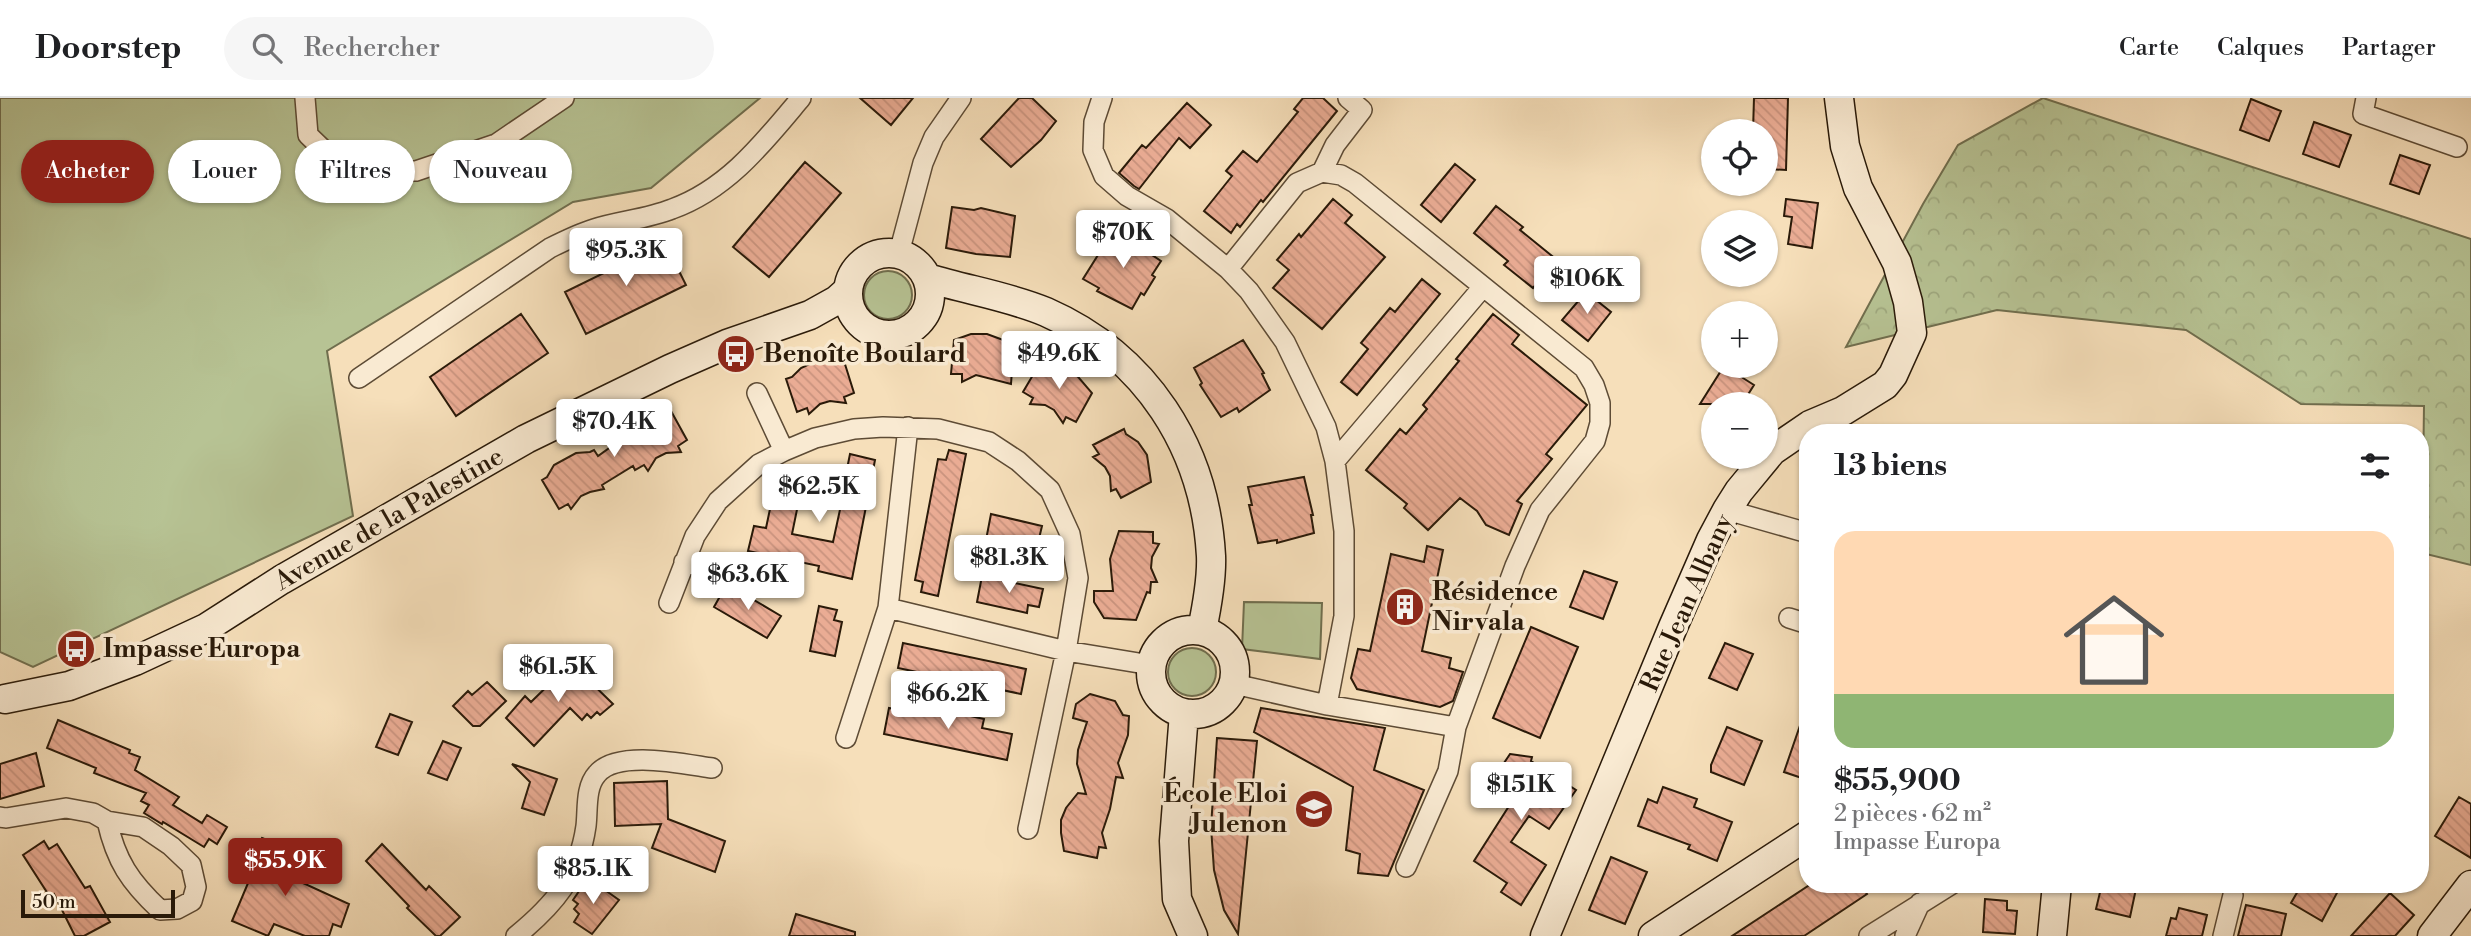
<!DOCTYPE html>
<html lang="fr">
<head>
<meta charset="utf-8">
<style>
	:root { --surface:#fff; --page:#f6f6f6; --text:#202124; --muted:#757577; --line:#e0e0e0; --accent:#8f2418 }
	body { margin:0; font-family:"Libre Bodoni",serif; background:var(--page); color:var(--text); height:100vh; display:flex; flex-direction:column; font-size:26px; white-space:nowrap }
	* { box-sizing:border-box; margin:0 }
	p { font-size:23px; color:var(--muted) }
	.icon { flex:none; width:38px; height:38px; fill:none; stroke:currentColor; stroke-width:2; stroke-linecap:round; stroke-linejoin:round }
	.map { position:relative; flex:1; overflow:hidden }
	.drawer { position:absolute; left:1799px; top:326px; width:630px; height:469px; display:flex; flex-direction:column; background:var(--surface); border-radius:28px; box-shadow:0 2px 5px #0004 }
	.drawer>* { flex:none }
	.guide { position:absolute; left:21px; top:42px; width:665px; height:63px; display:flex; gap:14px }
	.controls { position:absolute; left:1701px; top:21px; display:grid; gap:14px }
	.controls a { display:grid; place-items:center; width:77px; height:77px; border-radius:50%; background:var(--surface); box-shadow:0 2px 5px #0004; font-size:35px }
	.scale { position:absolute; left:21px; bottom:18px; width:154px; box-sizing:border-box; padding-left:7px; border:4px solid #2a1a09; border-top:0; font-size:19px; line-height:24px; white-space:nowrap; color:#2a1a09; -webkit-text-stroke:5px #f9ead2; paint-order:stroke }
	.price { position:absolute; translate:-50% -60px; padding:0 16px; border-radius:7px; background:#fff; color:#222; font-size:23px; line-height:46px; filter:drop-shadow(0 2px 4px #0008) }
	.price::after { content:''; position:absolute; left:50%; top:42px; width:21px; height:16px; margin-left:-10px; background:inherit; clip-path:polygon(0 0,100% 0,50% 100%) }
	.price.on { background:var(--accent); color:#fff }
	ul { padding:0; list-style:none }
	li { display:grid; align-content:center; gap:14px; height:371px; padding:0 35px }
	li span { display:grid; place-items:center; height:217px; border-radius:21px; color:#555 }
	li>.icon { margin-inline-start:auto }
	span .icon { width:126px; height:126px; fill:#fffc; stroke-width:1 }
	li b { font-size:30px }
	h2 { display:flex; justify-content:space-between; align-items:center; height:84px; padding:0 35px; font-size:30px }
	.tag { padding:0 24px; border-radius:32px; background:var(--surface); box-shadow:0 2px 5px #0004; font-size:24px; line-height:63px }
	.tag.on { background:var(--accent); color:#fff }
	header { display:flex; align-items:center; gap:42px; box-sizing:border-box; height:98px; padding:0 35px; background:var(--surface); border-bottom:2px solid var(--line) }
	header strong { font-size:33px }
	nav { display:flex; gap:38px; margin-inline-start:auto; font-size:24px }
	.search { width:490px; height:63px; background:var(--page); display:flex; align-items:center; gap:18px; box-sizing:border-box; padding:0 24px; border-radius:38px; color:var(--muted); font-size:26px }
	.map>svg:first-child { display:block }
	.grass { fill:#b7c394; stroke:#706e4e; stroke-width:2 }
	.forest { fill:url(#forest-crowns); stroke:#706e4e; stroke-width:2 }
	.building { fill:url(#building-back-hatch); stroke:#2a1a09; stroke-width:2 }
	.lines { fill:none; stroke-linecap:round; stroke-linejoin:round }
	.street-casing { stroke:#5d4b35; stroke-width:22 }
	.secondary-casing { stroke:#2a1a09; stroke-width:31 }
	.street { stroke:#f9ead2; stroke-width:19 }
	.secondary { stroke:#f9ead2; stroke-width:28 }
	.labels { text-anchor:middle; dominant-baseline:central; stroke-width:7; stroke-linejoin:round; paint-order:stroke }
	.poi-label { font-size:26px; font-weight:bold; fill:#2a1a09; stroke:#f9ead2; text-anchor:start }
	.street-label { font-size:26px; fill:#2a1a09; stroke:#f9ead2 }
</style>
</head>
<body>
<header>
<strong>Doorstep</strong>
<div class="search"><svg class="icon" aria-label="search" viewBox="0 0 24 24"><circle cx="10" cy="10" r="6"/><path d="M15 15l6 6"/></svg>Rechercher</div>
<nav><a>Carte</a><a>Calques</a><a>Partager</a></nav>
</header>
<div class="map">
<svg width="2471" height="838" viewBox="0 0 2471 838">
	<defs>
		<pattern id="forest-crowns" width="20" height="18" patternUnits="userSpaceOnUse" patternTransform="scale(1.75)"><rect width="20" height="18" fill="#b7c394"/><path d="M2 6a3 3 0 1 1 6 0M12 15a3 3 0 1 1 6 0" fill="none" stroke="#9ea77e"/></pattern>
		<pattern id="building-back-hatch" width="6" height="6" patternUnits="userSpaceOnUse" patternTransform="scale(1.75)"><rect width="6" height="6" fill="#eaac94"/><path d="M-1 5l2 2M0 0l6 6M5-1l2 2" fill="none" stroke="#c9937e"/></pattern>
	</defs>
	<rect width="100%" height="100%" fill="#f6dfba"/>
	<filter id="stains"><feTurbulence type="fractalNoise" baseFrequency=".00286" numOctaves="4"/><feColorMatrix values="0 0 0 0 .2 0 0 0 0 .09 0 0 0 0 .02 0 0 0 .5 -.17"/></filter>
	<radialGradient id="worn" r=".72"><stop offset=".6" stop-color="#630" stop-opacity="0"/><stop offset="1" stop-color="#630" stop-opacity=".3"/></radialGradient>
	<path class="grass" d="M0,0H760L651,90L573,104L327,253L353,418L33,569L0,554Z
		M864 197a24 24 0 1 1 48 0a24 24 0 1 1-48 0Z
		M1244,504L1322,505L1320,561L1242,551Z
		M1168 574a24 24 0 1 1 48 0a24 24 0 1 1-48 0Z"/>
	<path class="forest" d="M2043,0L2471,141V467L2422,455L2424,308L2301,306L2186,232L1997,212L1846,249L1923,106L1958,47Z"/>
	<path class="building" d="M860,0H913L891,27Z
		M1019,0H1032L1056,23L1041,42L1011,69L981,41Z
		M1303,0H1323L1337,13L1263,104L1261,102L1240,129L1237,126L1231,135L1204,113L1232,78L1226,73L1243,53L1257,64L1298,14L1294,11Z
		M1754,0H1788L1786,72L1766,71V33H1753Z
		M2251,1L2281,13L2269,43L2240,32Z
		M1187,5L1211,27L1190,50L1179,40L1139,91L1134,88L1119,75L1142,47L1146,50Z
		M2314,24L2351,37L2339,69L2303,56Z
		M2400,57L2430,67L2419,96L2390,86Z
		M805,64L841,95L769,179L733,149Z
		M1455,66L1475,82L1441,124L1421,107Z
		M1333,101L1352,117L1345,125L1385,159L1322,231L1273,190L1289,172L1277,162L1299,136L1301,139Z
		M1786,101L1818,105L1812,150L1788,146L1792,119L1784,118Z
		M1496,108L1523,129L1520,132L1557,162L1533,190L1504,167L1508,163L1474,135Z
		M952,109L974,112L981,110L1015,118L1010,159L976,156L946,150Z
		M1113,133L1147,151L1146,153L1161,163L1152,177L1155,179L1144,197L1141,195L1132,211L1097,193L1099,190L1083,181Z
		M665,145L686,187L586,236L565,194Z
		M1422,181L1440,196L1357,297L1341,284L1368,251L1361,245L1390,210L1395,214Z
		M1586,194L1611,214L1588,243L1562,222Z
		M521,216L548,255L456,318L430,279Z
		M1493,216L1519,237L1512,246L1587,307L1546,356L1552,361L1517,403L1522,406L1509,437L1486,427L1477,413L1460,400L1428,432L1404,410L1407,406L1366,372L1400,331L1406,336L1427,311L1423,307L1459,263L1456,261Z
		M971,236H987L1014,246L1011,286L976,277L962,284V276H951L954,242Z
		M1243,242L1264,275L1262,276L1270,292L1239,314L1237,310L1221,319L1200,287L1202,285L1194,270Z
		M825,262L839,265L844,263L854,295L844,299L846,305L830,303L820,306L809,316L807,310L797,314L786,281L792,279L801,270L816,263Z
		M1040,265L1059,268L1074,274L1092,295L1076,324L1066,319L1063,325L1054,312L1045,307L1030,306L1033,300L1023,294Z
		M1724,268L1754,287L1742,306H1700Z
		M671,313L687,342L678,348L681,354L666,355L656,360L648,373L644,367L635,372L633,368L602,387L604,391L590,394L581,398L571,411L568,406L559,411L542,382L547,379L554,367L576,355L590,354L594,352L598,358L623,340L630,329L642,320Z
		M1124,331L1126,336L1138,344L1147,357L1151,384L1121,400L1116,391L1111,393L1110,378L1105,369L1093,359L1099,356L1093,347Z
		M949,352L966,356L938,498L921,494L923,484L915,482L938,361L946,362Z
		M850,356L875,362L852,481L818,473L819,468L748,453L754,428L766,430L774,392L782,394L784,383L802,387L792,436L833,444L841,407L830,405L834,384L844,386Z
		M1304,379L1313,417H1311L1314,435L1277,445V442L1258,445L1249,407H1252L1248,389Z
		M991,416L1042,428L1036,453L986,442Z
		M1119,433L1153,434V445L1159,446L1152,459L1151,470L1157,484H1151L1150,495L1147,494L1136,522L1104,520L1094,504V493H1113L1110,461Z
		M1427,448L1443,452L1422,553L1451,560L1449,570L1463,574L1453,603L1440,609L1357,591L1351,580L1358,551L1370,553L1391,456L1424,464Z
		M1584,473L1617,484L1603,521L1570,509Z
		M982,478L1043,491L1039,509L1028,507L1027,515L977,504Z
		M737,492L781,518L767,540L714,509L723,493L732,499Z
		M819,508L837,512L834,522L842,524L835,558L810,553Z
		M1531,529L1578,549L1540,640L1493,620Z
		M903,545L1026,571L1021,596L898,570Z
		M1725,545L1753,556L1737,592L1709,580Z
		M571,565L613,606L600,617L597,614L591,620L587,616L582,622L570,610L534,648L506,620L525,598L531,604Z
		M487,584L506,603L480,628H473L453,608L468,593L472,597Z
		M1090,596L1115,603L1123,617L1129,618L1128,637L1118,665L1123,680L1116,679L1110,711L1102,735L1106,750L1099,749L1097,760L1064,753L1061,735V722L1066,710L1078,695L1086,696L1077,666L1078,652L1087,624L1073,620L1076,606Z
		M921,607L984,621L982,630L1012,636L1007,662L884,636L889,610L919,616Z
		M1261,610L1385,630L1374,672L1424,692L1388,778L1358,775L1360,756L1346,752L1353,689L1254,634Z
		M1805,613L1808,614V682L1784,674Z
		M390,616L412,624L398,657L376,649Z
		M58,622L130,652L129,655L140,659L135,672L179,699L173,707L202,725L207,717L227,729L217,746L209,741L204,749L163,724L162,726L144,715L149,707L141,703L146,695L94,675L96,670L47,650Z
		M1727,629L1762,643L1744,687L1711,674V667Z
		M1217,640L1257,643L1238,836L1224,812L1214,772L1211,729Z
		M443,643L461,650L447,682L428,675Z
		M36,655L44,688L0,701V666Z
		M1510,656L1532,659L1531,663L1576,692L1549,731L1529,718L1511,744L1546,767L1521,807L1501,794L1507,785L1474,763L1509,708L1486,692Z
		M512,666L557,681L544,717L522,710L530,684Z
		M667,683L668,721L725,743L715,774L652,750L661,726L615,728L614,685Z
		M1663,689L1697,701L1694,709L1732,724L1717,763L1688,751L1690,747L1638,728L1648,701L1657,705Z
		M2459,699L2471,706V760L2435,738Z
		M262,740L282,748L280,752L300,761L292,780L349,806L341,829L333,826L329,838H305L274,826L268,838L232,823L254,771L250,769Z
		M44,743L49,751L57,746L85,790L90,788L110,824L84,838H75L54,796L50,799L23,757Z
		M382,746L426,792L429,788L460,819L440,838H436L407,810L409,808L366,763Z
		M1611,759L1647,774L1625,826L1589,812Z
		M588,780L619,802L592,836L574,824L579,816L574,811L578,806L573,802Z
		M1811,786H1860L1867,796L1804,838H1732Z
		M2102,786H2137L2130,819L2096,811Z
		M2302,786H2326L2338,793L2322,823L2291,805Z
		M2390,795L2414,817L2395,838H2351Z
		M1985,801L2007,803V812L2017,813L2015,836L1983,834Z
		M2246,807L2286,816L2281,838H2238Z
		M2179,810L2207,817L2202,838H2166L2171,820L2176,821Z
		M796,816L855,834V838H789Z"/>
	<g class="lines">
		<defs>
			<path id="street" d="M305,0L308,37L333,61L358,73H416L496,46L564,0
				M1102,0L1094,24L1093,52L1104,78L1127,98L1167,121L1228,171L1249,193L1285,244L1326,329L1335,363L1344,433V518L1327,607
				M2366,0L2363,16L2457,49
				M1322,74L1335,47L1362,12L1348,0
				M899,155L923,65L934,39L961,0
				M1228,171L1297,85L1322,74L1341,77L1355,85L1584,270L1594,287L1600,305V325L1595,343L1540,412L1515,468L1456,629L1448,673L1406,769
				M359,280L550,150C564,143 578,136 594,131C619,123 647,121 672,111C728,91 764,44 801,0
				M757,295L784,353
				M1335,363L1482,190
				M1727,412L1808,435
				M684,464L768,481
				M669,505L695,438L718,403L759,366L784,353L815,340L854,331L883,329L938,331L989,344L1018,363L1050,392L1070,436L1078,480L1066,553L1028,731
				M888,510L1066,553L1151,567
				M1789,520L1808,526
				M1234,586L1327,607L1456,629
				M846,640L888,510L908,329
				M0,719L6,720L66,710L93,715L107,723L143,729L171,748L191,767L196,789L192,803L177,811L160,812C130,784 116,763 107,723
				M516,838C554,807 579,778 586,728C588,712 585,689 597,676C617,651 684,666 712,670
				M1869,838L1952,786
				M1905,838L1920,805
				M2223,838L2233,797"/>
			<path id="secondary" d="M848 196a41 41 0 1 1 82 0a41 41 0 1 1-82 0Z
				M928,180C966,192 1008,198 1046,214C1146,258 1205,349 1211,458C1212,482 1207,508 1202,532
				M1151 574a42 42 0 1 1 84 0a42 42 0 1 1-84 0Z
				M5,601L69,588L135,563L206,530L281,482L526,341L670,271L727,246L810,217L837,202L847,193
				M1184,615L1174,743L1177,801L1193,838
				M1545,838L1673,529L1711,442L1727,412L1739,393L1772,353L1810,327L1843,313L1885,287L1893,277L1912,235L1908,204L1897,165L1858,90L1845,48L1839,0
				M1653,838L1808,737
				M2052,838L2057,786
				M2432,838L2471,787"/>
		</defs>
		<use href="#street" class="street-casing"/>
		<use href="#secondary" class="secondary-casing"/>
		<use href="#street" class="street"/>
		<use href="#secondary" class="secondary"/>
	</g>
	<defs>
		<symbol id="bus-disc" viewBox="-11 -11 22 22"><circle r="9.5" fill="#8f2418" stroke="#f9ead2"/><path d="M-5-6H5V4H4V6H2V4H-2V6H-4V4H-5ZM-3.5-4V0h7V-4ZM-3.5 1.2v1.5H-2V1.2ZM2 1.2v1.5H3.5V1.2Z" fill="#fff"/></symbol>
		<symbol id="building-disc" viewBox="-11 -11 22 22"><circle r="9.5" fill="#8f2418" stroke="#f9ead2"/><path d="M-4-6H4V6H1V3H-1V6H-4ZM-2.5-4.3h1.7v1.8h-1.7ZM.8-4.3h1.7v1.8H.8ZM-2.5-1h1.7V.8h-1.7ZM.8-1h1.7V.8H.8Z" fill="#fff"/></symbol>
		<symbol id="school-disc" viewBox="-11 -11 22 22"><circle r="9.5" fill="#8f2418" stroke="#f9ead2"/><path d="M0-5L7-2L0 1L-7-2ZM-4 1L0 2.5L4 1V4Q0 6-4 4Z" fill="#fff"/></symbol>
	</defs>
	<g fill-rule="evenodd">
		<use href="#bus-disc" x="714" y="234" width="44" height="44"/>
		<use href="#building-disc" x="1383" y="487" width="44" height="44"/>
		<use href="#bus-disc" x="54" y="529" width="44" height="44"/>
		<use href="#school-disc" x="1292" y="689" width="44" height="44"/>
	</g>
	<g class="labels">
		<g class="poi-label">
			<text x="763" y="256">Benoîte Boulard</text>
			<text x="1432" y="494">Résidence<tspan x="1432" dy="30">Nirvala</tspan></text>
			<text x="103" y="551">Impasse Europa</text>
			<text x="1287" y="696" text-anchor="end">École Eloi<tspan x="1287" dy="30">Julenon</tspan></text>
		</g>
		<g class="street-label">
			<text transform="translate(389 421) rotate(-30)">Avenue de la Palestine</text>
			<text transform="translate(1687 505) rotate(-66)">Rue Jean Albany</text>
		</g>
	</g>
	<rect width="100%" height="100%" filter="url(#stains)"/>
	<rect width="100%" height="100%" fill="url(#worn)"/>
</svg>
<div class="controls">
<a><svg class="icon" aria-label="locate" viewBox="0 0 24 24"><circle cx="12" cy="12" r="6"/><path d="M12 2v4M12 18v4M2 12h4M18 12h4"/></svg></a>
<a><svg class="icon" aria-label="layers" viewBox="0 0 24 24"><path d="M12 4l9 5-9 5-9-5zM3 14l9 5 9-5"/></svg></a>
<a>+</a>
<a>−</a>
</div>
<div class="scale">50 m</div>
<b class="price" style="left:1123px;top:172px">$70K</b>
<b class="price" style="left:626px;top:190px">$95.3K</b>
<b class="price" style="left:1587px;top:218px">$106K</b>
<b class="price" style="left:1059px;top:293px">$49.6K</b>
<b class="price" style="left:614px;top:361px">$70.4K</b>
<b class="price" style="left:819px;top:426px">$62.5K</b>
<b class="price" style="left:1009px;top:497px">$81.3K</b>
<b class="price" style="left:748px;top:514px">$63.6K</b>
<b class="price" style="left:558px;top:606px">$61.5K</b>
<b class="price" style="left:948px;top:633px">$66.2K</b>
<b class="price" style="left:1521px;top:724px">$151K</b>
<b class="price on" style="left:285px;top:800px">$55.9K</b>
<b class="price" style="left:593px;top:808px">$85.1K</b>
<div class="guide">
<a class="tag on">Acheter</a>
<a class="tag">Louer</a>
<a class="tag">Filtres</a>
<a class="tag">Nouveau</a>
</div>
<section class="drawer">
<h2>13 biens<svg class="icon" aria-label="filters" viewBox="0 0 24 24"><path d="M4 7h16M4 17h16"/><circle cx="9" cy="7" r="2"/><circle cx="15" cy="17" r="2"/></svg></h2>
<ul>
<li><span style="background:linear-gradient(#ffd9b3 75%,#8fb573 0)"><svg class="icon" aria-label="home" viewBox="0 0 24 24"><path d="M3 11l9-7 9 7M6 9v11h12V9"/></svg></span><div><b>$55,900</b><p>2 pièces · 62 m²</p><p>Impasse Europa</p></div></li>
</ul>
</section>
</div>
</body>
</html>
